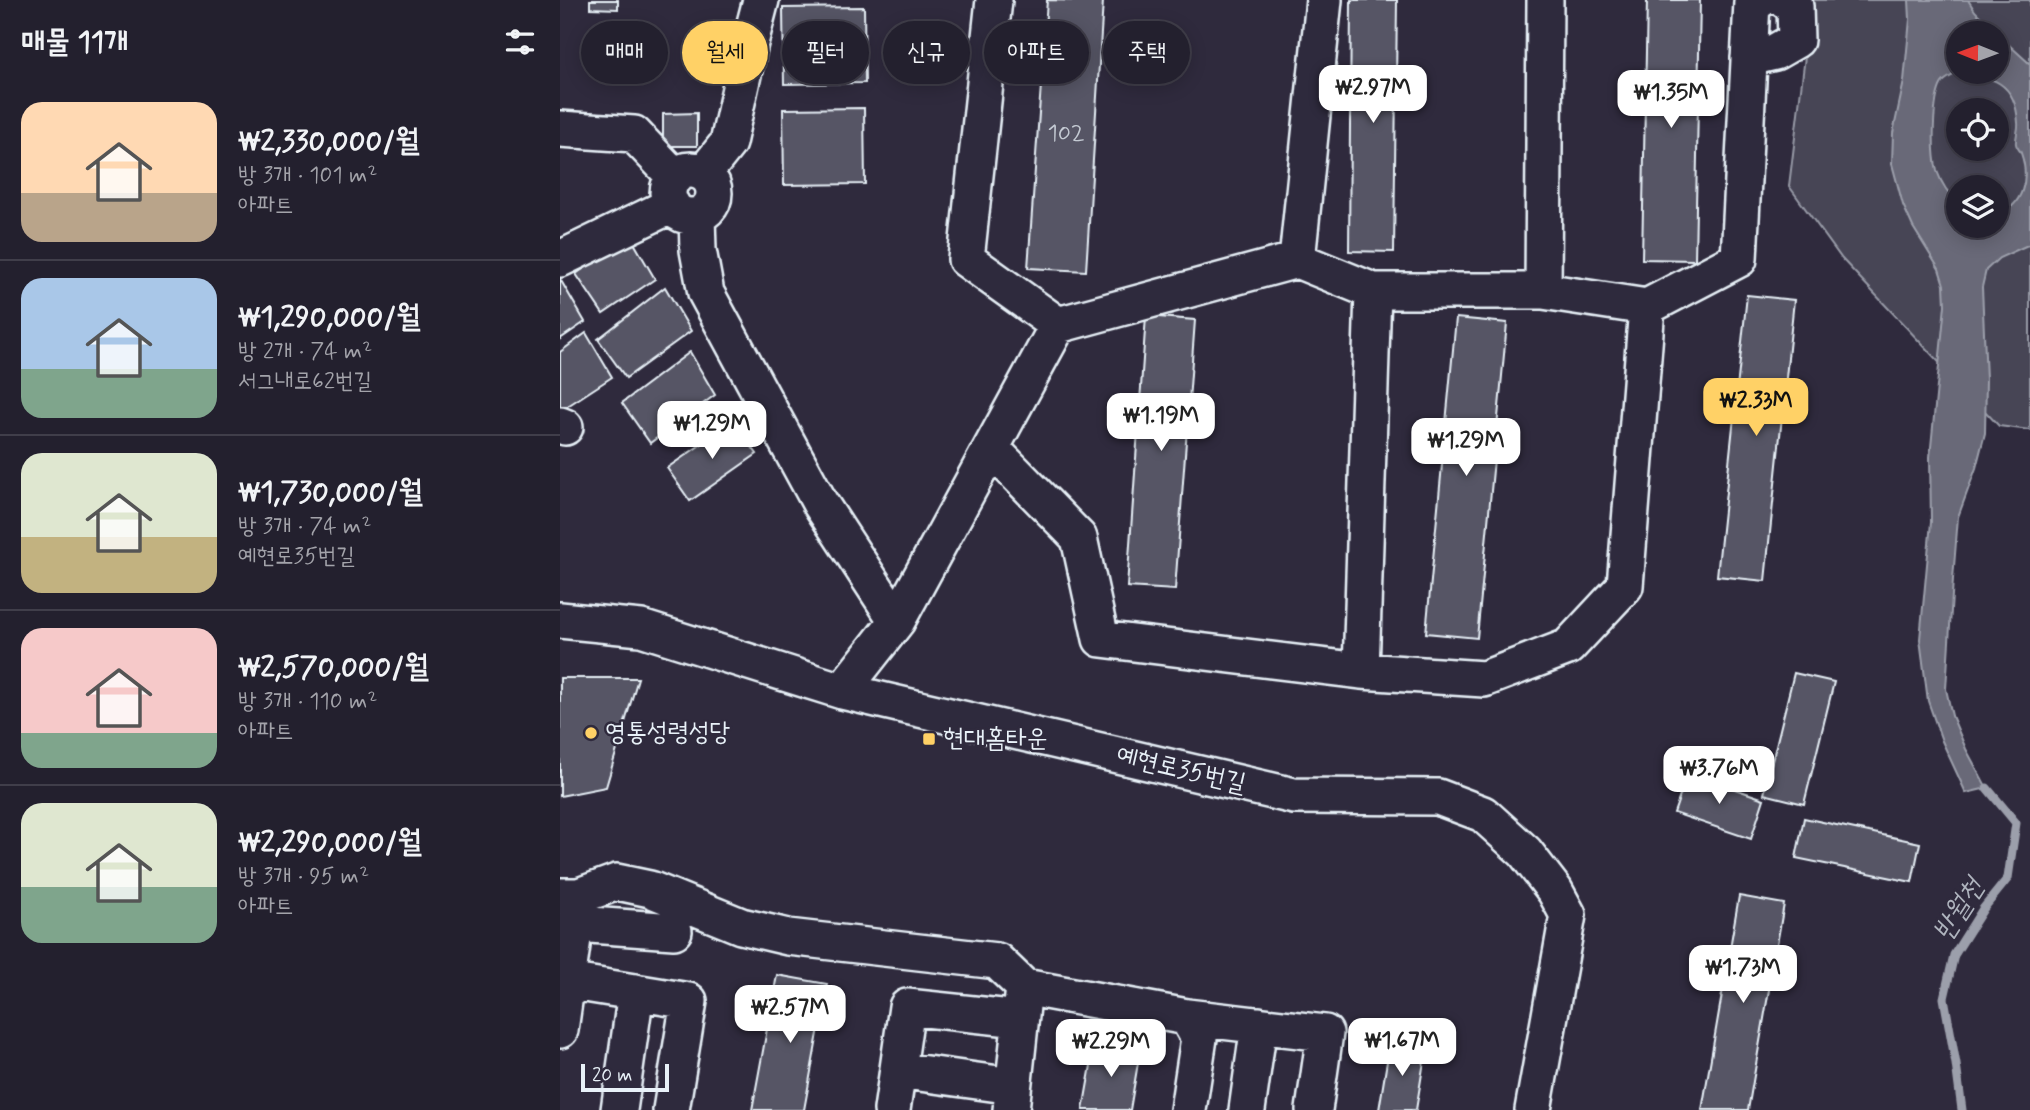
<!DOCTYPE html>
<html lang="ko">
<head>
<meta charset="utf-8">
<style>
	:root { --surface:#23202e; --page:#2f2d3a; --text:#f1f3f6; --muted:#a3a3aa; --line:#403e4a; --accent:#ffd166 }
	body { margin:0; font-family:Mynerve,"Poor Story",sans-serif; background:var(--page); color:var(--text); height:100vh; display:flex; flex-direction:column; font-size:26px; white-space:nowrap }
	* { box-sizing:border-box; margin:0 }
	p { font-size:23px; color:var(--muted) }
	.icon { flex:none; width:38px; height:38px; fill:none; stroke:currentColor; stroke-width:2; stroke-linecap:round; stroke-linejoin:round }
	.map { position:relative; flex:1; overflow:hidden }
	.sheet { display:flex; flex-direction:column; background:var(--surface); width:560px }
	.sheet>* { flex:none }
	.guide { position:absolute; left:21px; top:21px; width:665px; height:63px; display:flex; gap:14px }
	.needle { width:46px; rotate:271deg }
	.buttons { position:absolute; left:1386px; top:21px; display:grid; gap:14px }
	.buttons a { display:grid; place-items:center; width:63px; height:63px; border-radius:50%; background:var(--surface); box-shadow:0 4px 18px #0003,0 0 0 2px var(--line); font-size:35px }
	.scale { position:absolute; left:21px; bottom:18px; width:88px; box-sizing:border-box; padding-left:7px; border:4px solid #e8f1f8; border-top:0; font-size:19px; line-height:24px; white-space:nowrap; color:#e8f1f8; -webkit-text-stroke:5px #2f2a3d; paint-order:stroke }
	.price { position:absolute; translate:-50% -60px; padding:0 16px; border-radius:14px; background:#fff; color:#222; font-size:23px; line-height:46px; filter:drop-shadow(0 2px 4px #0008) }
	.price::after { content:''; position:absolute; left:50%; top:42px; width:21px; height:16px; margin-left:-10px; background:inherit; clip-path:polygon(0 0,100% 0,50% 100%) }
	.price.active { background:var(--accent); color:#111 }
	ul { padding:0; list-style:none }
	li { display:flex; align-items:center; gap:21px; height:175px; padding:0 21px }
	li+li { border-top:2px solid var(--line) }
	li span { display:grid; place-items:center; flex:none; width:196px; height:140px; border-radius:21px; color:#555 }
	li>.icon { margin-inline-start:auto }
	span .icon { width:84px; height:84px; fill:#fffc; stroke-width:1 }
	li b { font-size:30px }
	h2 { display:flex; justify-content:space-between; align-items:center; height:84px; padding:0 21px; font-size:30px }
	.tag { padding:0 24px; border-radius:32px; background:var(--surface); box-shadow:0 4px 18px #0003,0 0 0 2px var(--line); font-size:24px; line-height:63px }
	.tag.active { background:var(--accent); color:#111 }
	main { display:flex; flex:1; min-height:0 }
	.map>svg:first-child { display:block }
	.green { fill:#464455; stroke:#979aa6; stroke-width:2; fill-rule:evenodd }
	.water { fill:#696978; stroke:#9c9fab; stroke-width:2; fill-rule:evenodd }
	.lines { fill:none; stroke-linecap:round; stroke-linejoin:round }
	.stream { stroke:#9c9fab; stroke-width:9 }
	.building { fill:#575565; stroke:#e8f1f8; stroke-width:2 }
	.minor-casing { stroke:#e8f1f8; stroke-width:40 }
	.minor { stroke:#2f2a3d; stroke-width:35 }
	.poi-dot { fill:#ffd166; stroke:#2f2a3d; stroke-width:2.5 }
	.labels { text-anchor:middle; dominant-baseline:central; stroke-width:5; stroke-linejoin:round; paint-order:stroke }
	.number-label { font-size:23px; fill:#c4cad3 }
	.poi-label { font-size:26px; fill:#e8f1f8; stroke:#2f2a3d; text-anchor:start }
	.street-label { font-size:26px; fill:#e8f1f8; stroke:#2f2a3d }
	.water-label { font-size:28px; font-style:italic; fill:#afb4be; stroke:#2f2a3d }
</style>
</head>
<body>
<main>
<section class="sheet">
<h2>매물 11개<svg class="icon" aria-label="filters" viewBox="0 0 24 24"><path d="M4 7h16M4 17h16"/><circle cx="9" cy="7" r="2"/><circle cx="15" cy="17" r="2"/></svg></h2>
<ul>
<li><span style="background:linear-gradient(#ffd9b3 65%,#b9a48a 0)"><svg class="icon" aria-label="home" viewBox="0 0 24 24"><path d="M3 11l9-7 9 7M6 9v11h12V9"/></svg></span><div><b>₩2,330,000/월</b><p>방 3개 · 101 m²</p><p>아파트</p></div></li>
<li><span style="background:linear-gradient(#a9c7e8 65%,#7fa58c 0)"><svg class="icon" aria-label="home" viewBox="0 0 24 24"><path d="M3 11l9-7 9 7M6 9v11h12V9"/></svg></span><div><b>₩1,290,000/월</b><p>방 2개 · 74 m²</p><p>서그내로62번길</p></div></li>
<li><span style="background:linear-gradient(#dfe7d0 60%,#c2b280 0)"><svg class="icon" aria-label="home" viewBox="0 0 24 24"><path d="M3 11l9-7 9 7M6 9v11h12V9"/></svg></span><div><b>₩1,730,000/월</b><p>방 3개 · 74 m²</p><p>예현로35번길</p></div></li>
<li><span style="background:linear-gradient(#f6c9c9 75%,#7fa58c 0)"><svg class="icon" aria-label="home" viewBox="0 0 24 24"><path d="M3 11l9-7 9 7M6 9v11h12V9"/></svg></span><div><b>₩2,570,000/월</b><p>방 3개 · 110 m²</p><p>아파트</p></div></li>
<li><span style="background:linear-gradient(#dfe7d0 60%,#7fa58c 0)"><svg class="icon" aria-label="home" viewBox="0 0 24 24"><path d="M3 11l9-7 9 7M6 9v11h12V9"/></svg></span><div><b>₩2,290,000/월</b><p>방 3개 · 95 m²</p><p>아파트</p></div></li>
</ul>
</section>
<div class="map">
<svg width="1470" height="1110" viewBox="0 0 1470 1110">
	<rect width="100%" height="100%" fill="#2f2a3d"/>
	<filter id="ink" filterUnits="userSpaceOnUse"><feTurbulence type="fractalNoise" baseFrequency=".0143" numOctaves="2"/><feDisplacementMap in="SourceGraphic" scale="14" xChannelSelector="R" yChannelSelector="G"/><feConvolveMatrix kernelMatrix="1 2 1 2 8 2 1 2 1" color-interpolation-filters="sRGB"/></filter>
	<g filter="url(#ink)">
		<path class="green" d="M1252,0H1470V430L1439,426L1282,259L1229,186ZM1398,33H1437V72H1398ZM1398,110H1437V149H1398ZM1398,187H1437V226H1398Z"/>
		<path class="water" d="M1349,0H1408L1415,11L1436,33H1398V72H1437V34L1470,64V244L1439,258L1426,270L1422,287L1426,379L1425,433L1416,468L1398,517L1393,579L1386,689L1392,716L1406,749L1427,788L1406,793L1382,741L1368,701L1360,639L1371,522L1370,457L1385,305L1384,285L1379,269L1353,227L1343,205L1332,164L1333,133L1344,81L1350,19ZM1395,74C1432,75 1456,82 1458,123C1459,129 1455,138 1456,144C1456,147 1460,150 1461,153C1470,179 1463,206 1437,215V226H1398V203C1389,195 1381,182 1377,171C1372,153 1372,99 1382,83C1385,79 1390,77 1395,74Z"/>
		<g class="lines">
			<path class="stream" d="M1402,1110L1396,1064L1384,998L1394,955L1423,909L1448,878L1456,823L1427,788"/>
		</g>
		<path class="building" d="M30,0H58V9L30,8Z
			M487,0L543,1L526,271L468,268Z
			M791,0H837L834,252L789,251Z
			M1087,0H1140L1135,260L1082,259Z
			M304,7L305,83L224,84L223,8Z
			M304,108L305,184L224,185L223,109Z
			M137,113V146H103V114Z
			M70,236L95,279L43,314L16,274Z
			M0,279L25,322L0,339Z
			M105,287L131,331L66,378L38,339Z
			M1187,295L1234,300L1205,581L1157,576Z
			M586,316L635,320L615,590L567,587Z
			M896,318L947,323L917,638L866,633Z
			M26,333L52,377L0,411V352Z
			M130,352L155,395L90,443L62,403Z
			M174,422L197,454L130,501L107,468Z
			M1234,673L1274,682L1244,804L1204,794Z
			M0,678H78L46,787L0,796Z
			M1128,773L1204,799L1191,839L1114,813Z
			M1244,818L1360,843L1352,882L1236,858Z
			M1179,896L1224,904L1188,1110H1142Z
			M217,975L267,984L244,1110H192Z
			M535,1043L580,1051L570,1110H523Z
			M830,1043L866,1049L856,1110H819Z"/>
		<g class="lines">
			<defs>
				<path id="minor" d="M434,0L406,259L498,325
					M985,0L983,291L1087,307
					M1189,58L1215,52L1236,40L1235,6L1225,0
					M0,129L74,134L115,177
					M108 193a23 23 0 1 1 46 0a23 23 0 1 1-46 0Z
					M144,173L168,143L190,43L201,0
					M137,216L138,250L146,293L260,503L337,621L282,691
					M0,259L112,205
					M737,260L813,291L801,671L924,679L1008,647L1065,586L1087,307L1179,259L1192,2L1200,0
					M813,291H983
					M0,425L5,427
					M431,448L519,538L541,639L801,671
					M0,620L81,628L282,691L734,796L878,797L923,814L965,852L995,891L1008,915L973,1110
					M337,621L498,325L737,260L764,0
					M0,896H19L0,1030
					M19,896L57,882L90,889L181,926L228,937L437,961L464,987L451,1110
					M16,924L114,931
					M7,981L129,1001L111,1110
					M464,987L627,1017L639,1038L628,1110
					M627,1017L765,1033L754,1110
					M338,1070L453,1086
					M59,1110L76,992
					M332,1110L347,1007L460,1019
					M687,1110L699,1025"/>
			</defs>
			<use href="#minor" class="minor-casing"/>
			<use href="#minor" class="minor"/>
		</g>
	</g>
	<g class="poi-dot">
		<circle cx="31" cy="733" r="7"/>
		<rect x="362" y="732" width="14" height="14" rx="3.5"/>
	</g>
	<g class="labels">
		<g class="number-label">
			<text x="506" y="134">102</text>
		</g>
		<g class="poi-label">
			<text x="45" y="733">영통성령성당</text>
			<text x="383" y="739">현대홈타운</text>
		</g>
		<g class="street-label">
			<text transform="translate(621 770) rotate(13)">예현로35번길</text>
		</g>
		<g class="water-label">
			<text transform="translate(1399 910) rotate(-57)">반월천</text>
		</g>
	</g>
</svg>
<div class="buttons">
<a><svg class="needle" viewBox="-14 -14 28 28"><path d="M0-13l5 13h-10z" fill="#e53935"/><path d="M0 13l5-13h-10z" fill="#a3a3aa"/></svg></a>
<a><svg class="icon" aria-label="locate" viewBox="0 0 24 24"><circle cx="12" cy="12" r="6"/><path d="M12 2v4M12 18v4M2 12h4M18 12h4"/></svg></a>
<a><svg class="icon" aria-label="layers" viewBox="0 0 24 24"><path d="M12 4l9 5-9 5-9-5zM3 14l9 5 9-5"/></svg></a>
</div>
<div class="scale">20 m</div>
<b class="price" style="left:813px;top:125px">₩2.97M</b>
<b class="price" style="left:1111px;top:130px">₩1.35M</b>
<b class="price active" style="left:1196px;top:438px">₩2.33M</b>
<b class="price" style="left:601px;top:453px">₩1.19M</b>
<b class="price" style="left:152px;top:461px">₩1.29M</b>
<b class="price" style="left:906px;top:478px">₩1.29M</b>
<b class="price" style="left:1159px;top:806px">₩3.76M</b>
<b class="price" style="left:1183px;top:1005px">₩1.73M</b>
<b class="price" style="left:230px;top:1045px">₩2.57M</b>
<b class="price" style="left:842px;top:1078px">₩1.67M</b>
<b class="price" style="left:551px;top:1079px">₩2.29M</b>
<div class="guide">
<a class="tag">매매</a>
<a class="tag active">월세</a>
<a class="tag">필터</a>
<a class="tag">신규</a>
<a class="tag">아파트</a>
<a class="tag">주택</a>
</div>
</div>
</main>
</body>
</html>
